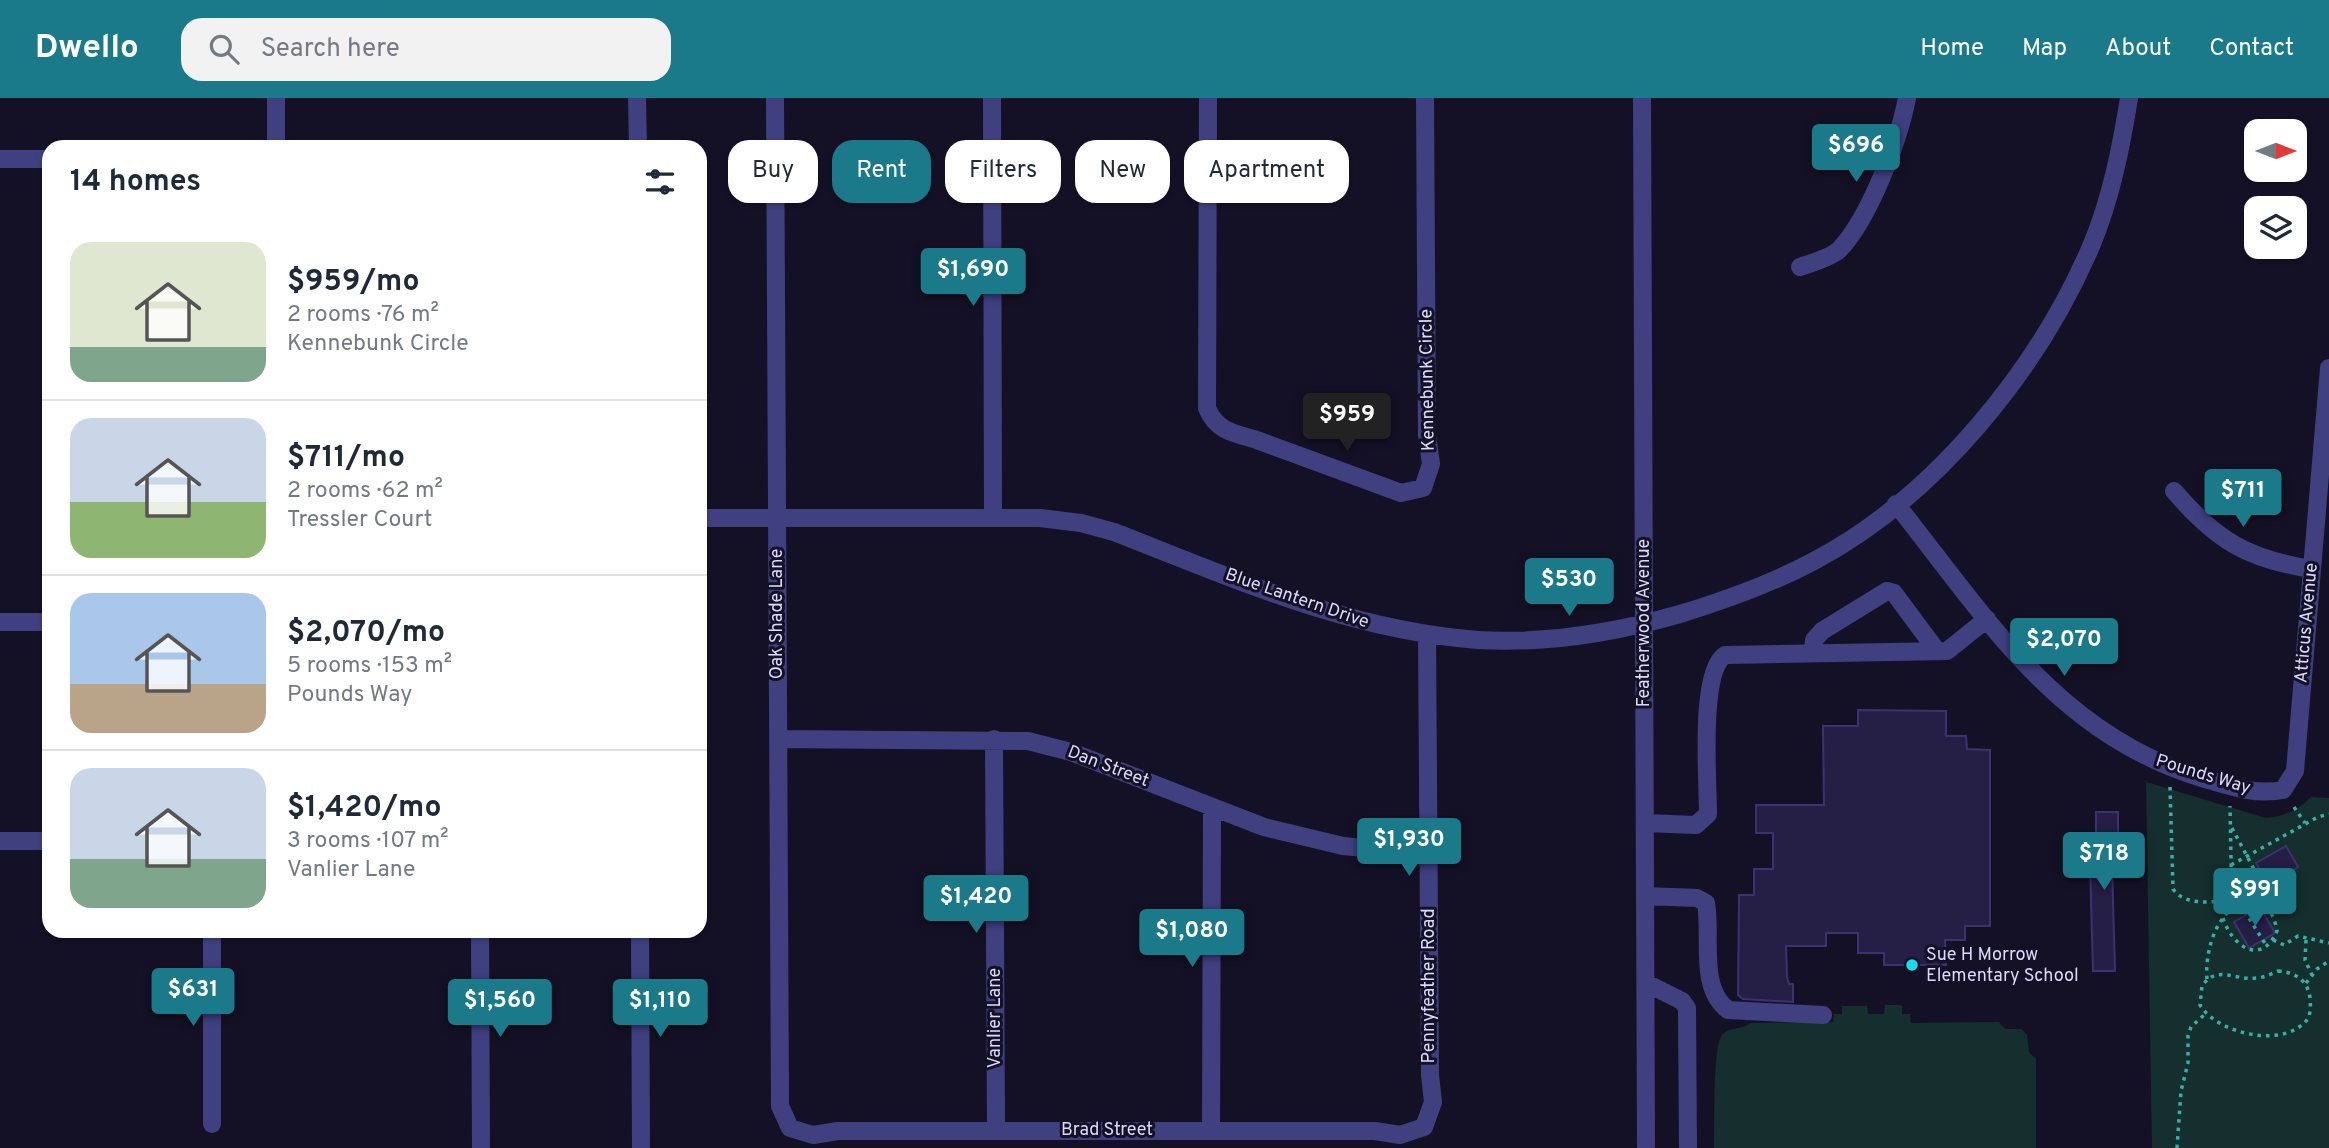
<!DOCTYPE html>
<html lang="en">
<head>
<meta charset="utf-8">
<style>
	:root { --surface:#fff; --page:#f2f2f3; --text:#1f2937; --muted:#747a83; --line:#e0e1e3; --accent:#1a7a89 }
	body { margin:0; font-family:Overpass,sans-serif; background:var(--page); color:var(--text); height:100vh; display:flex; flex-direction:column; font-size:26px; white-space:nowrap }
	* { box-sizing:border-box; margin:0 }
	p { font-size:23px; color:var(--muted) }
	.icon { flex:none; width:38px; height:38px; fill:none; stroke:currentColor; stroke-width:2; stroke-linecap:round; stroke-linejoin:round }
	.map { position:relative; flex:1; overflow:hidden }
	.details { position:absolute; left:42px; top:42px; width:665px; height:798px; display:flex; flex-direction:column; background:var(--surface); border-radius:21px; box-shadow:0 2px 5px #0004 }
	.details>* { flex:none }
	.guide { position:absolute; left:728px; top:42px; width:665px; height:63px; display:flex; gap:14px }
	.needle { width:46px; rotate:90deg }
	.fabs { position:absolute; left:2244px; top:21px; display:grid; gap:14px }
	.fabs a { display:grid; place-items:center; width:63px; height:63px; border-radius:14px; background:var(--surface); box-shadow:0 2px 5px #0004; font-size:35px }
	.price { position:absolute; translate:-50% -60px; padding:0 16px; border-radius:7px; background:var(--accent); color:#fff; font-size:23px; line-height:46px; filter:drop-shadow(0 2px 4px #0008) }
	.price::after { content:''; position:absolute; left:50%; top:42px; width:21px; height:16px; margin-left:-10px; background:inherit; clip-path:polygon(0 0,100% 0,50% 100%) }
	.price.on { background:#222; color:#fff }
	ul { padding:0; list-style:none }
	li { display:flex; align-items:center; gap:21px; height:175px; padding:0 28px }
	li+li { border-top:2px solid var(--line) }
	li span { display:grid; place-items:center; flex:none; width:196px; height:140px; border-radius:21px; color:#555 }
	li>.icon { margin-inline-start:auto }
	span .icon { width:84px; height:84px; fill:#fffc; stroke-width:1 }
	li b { font-size:30px }
	h2 { display:flex; justify-content:space-between; align-items:center; height:84px; padding:0 28px; font-size:30px }
	.tag { padding:0 24px; border-radius:21px; background:var(--surface); box-shadow:0 2px 5px #0004; font-size:24px; line-height:63px }
	.tag.on { background:var(--accent); color:#fff }
	header { display:flex; align-items:center; gap:42px; box-sizing:border-box; height:98px; padding:0 35px; background:var(--accent); color:#fff }
	header strong { font-size:33px }
	nav { display:flex; gap:38px; margin-inline-start:auto; font-size:24px }
	.search { width:490px; height:63px; background:var(--page); display:flex; align-items:center; gap:18px; box-sizing:border-box; padding:0 24px; border-radius:21px; color:var(--muted); font-size:26px }
	.map>svg:first-child { display:block }
	.green { fill:#152f2e }
	.building { fill:#251e45; stroke:#3d3270; stroke-width:2 }
	.lines { fill:none; stroke-linecap:round; stroke-linejoin:round }
	.path { stroke:#38b0a6; stroke-width:3.5; stroke-dasharray:3.5 5; stroke-linecap:butt }
	.minor { stroke:#404081; stroke-width:18 }
	.poi-dot { fill:#13deee; stroke:#141126; stroke-width:2.5 }
	.labels { text-anchor:middle; dominant-baseline:central; stroke-width:6; stroke-linejoin:round; paint-order:stroke }
	.street-label { font-size:18px; fill:#dcd9fc; stroke:#141126 }
	.poi-label { font-size:18px; fill:#dcd9fc; stroke:#141126; text-anchor:start }
</style>
</head>
<body>
<header>
<strong>Dwello</strong>
<div class="search"><svg class="icon" aria-label="search" viewBox="0 0 24 24"><circle cx="10" cy="10" r="6"/><path d="M15 15l6 6"/></svg>Search here</div>
<nav><a>Home</a><a>Map</a><a>About</a><a>Contact</a></nav>
</header>
<div class="map">
<svg width="2329" height="1050" viewBox="0 0 2329 1050">
	<rect width="100%" height="100%" fill="#141126"/>
	<path class="green" d="M2146,684L2266,720C2285,718 2297,713 2311,699L2329,700V1050H2152Z
		M1885,907H1902V916H1910L1911,925L1999,924L2005,931H2022L2027,937L2029,954L2036,961V1050H1714C1715,1032 1712,944 1723,936C1730,929 1741,932 1751,925L1833,924L1834,916H1842V908H1867L1868,916H1884Z"/>
	<path class="building" d="M1858,612L1946,613V638H1966L1967,651L1990,652V828H1965V842H1945L1946,867H1884V855H1858V835H1826V848H1786L1787,879L1789,886H1793V904L1743,901L1738,897L1739,797H1754V771H1773V735H1756V707H1824L1823,628H1858Z
		M2096,714H2118V766H2112L2115,873H2093L2090,766H2096Z
		M2286,748L2298,769L2268,787L2256,765Z
		M2260,809L2275,835L2249,850L2234,824Z"/>
	<g class="lines">
		<path class="path" d="M2170,689L2173,791C2186,809 2212,803 2231,803
			M2294,709L2305,725
			M2232,730L2265,792
			M2231,767L2318,719L2329,716
			M2240,806L2266,847
			M2232,811L2295,775
			M2223,820C2232,848 2261,869 2277,833C2274,815 2267,807 2251,800
			M2273,842L2284,847L2298,838L2329,845
			M2306,842L2305,862L2312,877
			M2278,873C2306,875 2314,894 2309,919C2288,952 2218,937 2200,907L2202,888C2217,866 2235,883 2256,880C2263,880 2271,876 2278,873Z
			M2207,881C2205,858 2213,825 2232,811L2230,708
			M2306,885L2317,871L2329,863
			M2177,1050L2181,993L2188,965V938L2191,929L2205,916"/>
		<path class="minor" d="M276,0V49
			M637,0L638,49
			M775,0L780,1008L790,1030L813,1037L838,1033H1375L1400,1037L1424,1029L1433,1004L1430,977L1427,536
			M992,0L993,419
			M1208,0L1207,310C1216,332 1232,335 1254,341L1401,395L1423,390L1431,366L1427,337L1425,0
			M1642,0L1646,1050
			M0,61H49
			M1800,169C1811,165 1830,160 1839,152C1869,121 1899,42 1907,0
			M2174,393C2216,442 2247,461 2311,471
			M1896,406C1986,519 2058,638 2205,681C2232,689 2256,697 2283,692L2295,673L2329,270
			M700,420H1040L1081,425L1114,434C1235,481 1347,532 1478,542C1547,546 1614,535 1680,516C1726,502 1771,486 1814,463C1935,399 2039,271 2092,146C2111,100 2121,50 2129,0
			M0,524H49
			M1813,554L1814,542L1822,533L1887,493L1894,495L1937,553
			M778,641L1028,643L1071,654L1264,729L1343,748L1428,756
			M994,641L996,1032
			M1645,725L1696,727L1708,716C1708,682 1699,574 1725,557L1947,553L1987,521
			M0,743H49
			M1645,798L1697,800L1706,805C1712,839 1698,889 1728,912L1823,917
			M212,833V1026
			M480,833L481,1050
			M640,833L641,1050
			M1646,885L1682,903L1687,910L1688,1050
			M1211,1033L1212,709"/>
	</g>
	<circle class="poi-dot" cx="1912" cy="867" r="7"/>
	<g class="labels">
		<g class="street-label">
			<text transform="translate(1428 282) rotate(-91)">Kennebunk Circle</text>
			<text transform="translate(1297 501) rotate(19)">Blue Lantern Drive</text>
			<text transform="translate(777 516) rotate(-90)">Oak Shade Lane</text>
			<text transform="translate(1644 525) rotate(-90)">Featherwood Avenue</text>
			<text transform="translate(2307 525) rotate(-85)">Atticus Avenue</text>
			<text transform="translate(1108 669) rotate(21)">Dan Street</text>
			<text transform="translate(2203 677) rotate(17)">Pounds Way</text>
			<text transform="translate(1429 888) rotate(-90)">Pennyfeather Road</text>
			<text transform="translate(995 920) rotate(-90)">Vanlier Lane</text>
			<text x="1107" y="1032">Brad Street</text>
		</g>
		<g class="poi-label">
			<text x="1926" y="857">Sue H Morrow<tspan x="1926" dy="21">Elementary School</tspan></text>
		</g>
	</g>
</svg>
<div class="fabs">
<a><svg class="needle" viewBox="-14 -14 28 28"><path d="M0-13l5 13h-10z" fill="#e53935"/><path d="M0 13l5-13h-10z" fill="#747a83"/></svg></a>
<a><svg class="icon" aria-label="layers" viewBox="0 0 24 24"><path d="M12 4l9 5-9 5-9-5zM3 14l9 5 9-5"/></svg></a>
</div>
<b class="price" style="left:1856px;top:86px">$696</b>
<b class="price" style="left:973px;top:210px">$1,690</b>
<b class="price on" style="left:1347px;top:355px">$959</b>
<b class="price" style="left:2243px;top:431px">$711</b>
<b class="price" style="left:1569px;top:520px">$530</b>
<b class="price" style="left:2064px;top:580px">$2,070</b>
<b class="price" style="left:1409px;top:780px">$1,930</b>
<b class="price" style="left:2104px;top:794px">$718</b>
<b class="price" style="left:2255px;top:830px">$991</b>
<b class="price" style="left:976px;top:837px">$1,420</b>
<b class="price" style="left:1192px;top:871px">$1,080</b>
<b class="price" style="left:193px;top:930px">$631</b>
<b class="price" style="left:500px;top:941px">$1,560</b>
<b class="price" style="left:660px;top:941px">$1,110</b>
<div class="guide">
<a class="tag">Buy</a>
<a class="tag on">Rent</a>
<a class="tag">Filters</a>
<a class="tag">New</a>
<a class="tag">Apartment</a>
</div>
<section class="details">
<h2>14 homes<svg class="icon" aria-label="filters" viewBox="0 0 24 24"><path d="M4 7h16M4 17h16"/><circle cx="9" cy="7" r="2"/><circle cx="15" cy="17" r="2"/></svg></h2>
<ul>
<li><span style="background:linear-gradient(#dfe7d0 75%,#7fa58c 0)"><svg class="icon" aria-label="home" viewBox="0 0 24 24"><path d="M3 11l9-7 9 7M6 9v11h12V9"/></svg></span><div><b>$959/mo</b><p>2 rooms · 76 m²</p><p>Kennebunk Circle</p></div></li>
<li><span style="background:linear-gradient(#c9d6e8 60%,#8fb573 0)"><svg class="icon" aria-label="home" viewBox="0 0 24 24"><path d="M3 11l9-7 9 7M6 9v11h12V9"/></svg></span><div><b>$711/mo</b><p>2 rooms · 62 m²</p><p>Tressler Court</p></div></li>
<li><span style="background:linear-gradient(#a9c7e8 65%,#b9a48a 0)"><svg class="icon" aria-label="home" viewBox="0 0 24 24"><path d="M3 11l9-7 9 7M6 9v11h12V9"/></svg></span><div><b>$2,070/mo</b><p>5 rooms · 153 m²</p><p>Pounds Way</p></div></li>
<li><span style="background:linear-gradient(#c9d6e8 65%,#7fa58c 0)"><svg class="icon" aria-label="home" viewBox="0 0 24 24"><path d="M3 11l9-7 9 7M6 9v11h12V9"/></svg></span><div><b>$1,420/mo</b><p>3 rooms · 107 m²</p><p>Vanlier Lane</p></div></li>
</ul>
</section>
</div>
</body>
</html>
